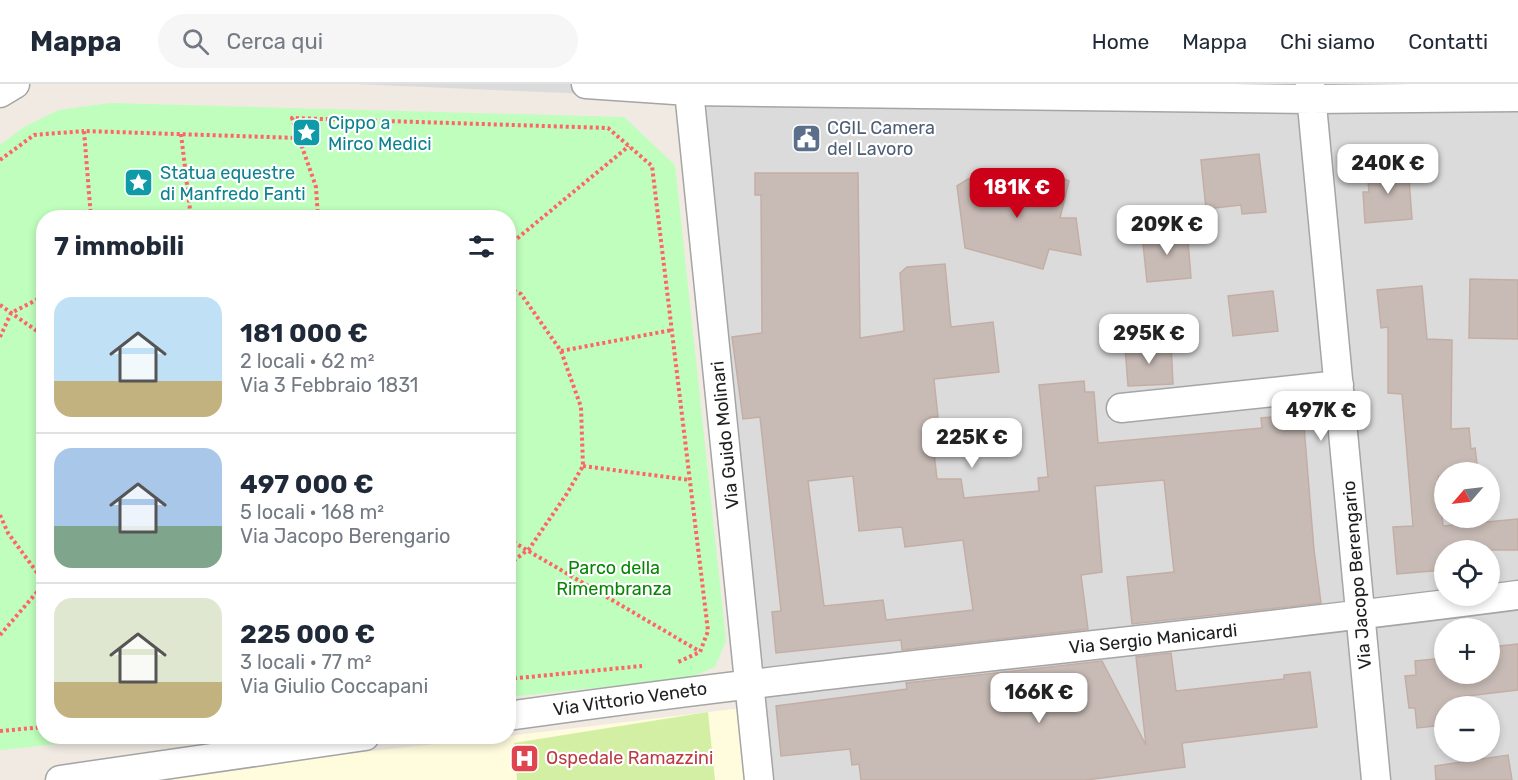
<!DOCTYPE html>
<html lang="it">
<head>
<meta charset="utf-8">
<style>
	:root { --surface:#fff; --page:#f6f6f7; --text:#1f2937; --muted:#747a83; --line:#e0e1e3; --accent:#cc0018 }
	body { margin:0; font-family:Rubik,sans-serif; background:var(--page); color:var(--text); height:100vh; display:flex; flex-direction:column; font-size:22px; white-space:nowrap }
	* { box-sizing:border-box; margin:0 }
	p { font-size:20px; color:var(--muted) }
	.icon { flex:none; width:33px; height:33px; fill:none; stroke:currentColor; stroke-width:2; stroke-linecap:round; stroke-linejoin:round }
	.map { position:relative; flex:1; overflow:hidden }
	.side { position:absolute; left:36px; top:126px; width:480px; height:534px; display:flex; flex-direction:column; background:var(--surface); border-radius:24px; box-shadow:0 3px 9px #0003 }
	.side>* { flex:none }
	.needle { width:39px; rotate:242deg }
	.tools { position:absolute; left:1434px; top:378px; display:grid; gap:12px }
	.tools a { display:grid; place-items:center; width:66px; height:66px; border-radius:50%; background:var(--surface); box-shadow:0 3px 9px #0003; font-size:30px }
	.price { position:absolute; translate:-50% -51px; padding:0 14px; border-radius:12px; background:#fff; color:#222; font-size:20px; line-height:39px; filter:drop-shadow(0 2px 3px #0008) }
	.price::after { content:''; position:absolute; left:50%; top:36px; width:18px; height:14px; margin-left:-9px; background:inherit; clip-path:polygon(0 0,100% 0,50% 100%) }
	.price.active { background:var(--accent); color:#fff }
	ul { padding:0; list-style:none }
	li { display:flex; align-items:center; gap:18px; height:150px; padding:0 18px }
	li+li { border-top:2px solid var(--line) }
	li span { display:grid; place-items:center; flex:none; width:168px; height:120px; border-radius:18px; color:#555 }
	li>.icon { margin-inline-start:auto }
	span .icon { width:72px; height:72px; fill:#fffc; stroke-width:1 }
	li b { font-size:26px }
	h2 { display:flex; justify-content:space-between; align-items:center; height:72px; padding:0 18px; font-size:26px }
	header { display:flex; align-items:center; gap:36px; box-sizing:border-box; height:84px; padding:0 30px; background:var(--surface); border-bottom:2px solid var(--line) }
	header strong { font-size:28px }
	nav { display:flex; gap:33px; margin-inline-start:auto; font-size:21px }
	.search { width:420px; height:54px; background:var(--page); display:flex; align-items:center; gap:15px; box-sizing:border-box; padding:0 21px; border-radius:33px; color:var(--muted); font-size:22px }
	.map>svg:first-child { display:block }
	.residential { fill:#dcdbdb; fill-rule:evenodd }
	.education { fill:#fffbdd }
	.grass { fill:#d2efa4 }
	.park { fill:#bffebc }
	.building { fill:#c8bbb6; stroke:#c3aea4; stroke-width:1.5; fill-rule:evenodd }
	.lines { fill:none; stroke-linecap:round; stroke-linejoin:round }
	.minor-casing { stroke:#a5a5a5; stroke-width:31 }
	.path { stroke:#ff6567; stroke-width:4; stroke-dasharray:3 3; stroke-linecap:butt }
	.minor { stroke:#fff; stroke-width:28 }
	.labels { text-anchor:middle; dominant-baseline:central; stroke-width:4.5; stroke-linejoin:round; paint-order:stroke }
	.culture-label { font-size:18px; fill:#0d838f; stroke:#fff; text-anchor:start }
	.service-label { font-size:18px; fill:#4e5e75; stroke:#fff; text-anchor:start }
	.street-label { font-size:18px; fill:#1e1e1e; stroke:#fff }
	.park-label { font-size:18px; fill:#068602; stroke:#fff }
	.health-label { font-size:18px; fill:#be3a42; stroke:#fff; text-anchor:start }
</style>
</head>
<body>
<header>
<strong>Mappa</strong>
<div class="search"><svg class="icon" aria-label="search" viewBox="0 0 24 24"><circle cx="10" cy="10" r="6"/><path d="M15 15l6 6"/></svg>Cerca qui</div>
<nav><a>Home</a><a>Mappa</a><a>Chi siamo</a><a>Contatti</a></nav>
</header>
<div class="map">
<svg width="1518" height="696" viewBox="0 0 1518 696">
	<rect width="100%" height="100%" fill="#f0eae3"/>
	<path class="residential" d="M356,0H1518V696H751L680,14ZM1444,388H1490V434H1444ZM1444,466H1490V512H1444ZM1444,544H1490V590H1444ZM1444,622H1490V668H1444Z"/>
	<path class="education" d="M742,624L751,696H109L508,652Z"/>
	<path class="grass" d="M708,628L715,696H517L514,659Z"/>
	<path class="park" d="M110,19L624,33L675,81L726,557L715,583L689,594L509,613L508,134H44V652L128,653L0,666V61L24,43L59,26Z"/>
	<path class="building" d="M1259,70L1266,128L1242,130L1241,121L1206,125L1201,76Z
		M1408,82L1412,135L1365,139L1363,108H1369L1367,85Z
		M755,89H858L860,254L904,247L900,189L907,183L945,180L951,243L993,238L999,288L934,295L938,333H930L937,395H961L964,414L1039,407L1038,394L1048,393L1039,301L1084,297L1085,308H1094L1098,359L1262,344L1261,334L1303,330L1314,466L1321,519L1132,540L1127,493L1174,488L1164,396L1095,402L1102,488L1081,491L1088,545L902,566L901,556L776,569L772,528L781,527L760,333L743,335L732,253L762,249L761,111H755ZM853,392L859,447L902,443L905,463L963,456L973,526L886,536L883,516L824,522L808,397Z
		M968,95H1064L1069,97L1060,134H1076L1081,171L1049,165L1043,185L965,164L957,102Z
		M1187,145L1191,194L1147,198L1142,150Z
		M1470,195L1518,196V255L1469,254Z
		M1422,202L1427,255L1452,256L1451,345L1469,344L1471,365L1475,364L1478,388H1444V392H1438L1443,442L1518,435V466H1444V486L1397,490L1393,443L1413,442L1402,310L1388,309V243L1381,244L1377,206Z
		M1273,207L1278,247L1233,252L1228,212Z
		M1171,259L1173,300L1128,302L1125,262Z
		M1518,560V606L1459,613L1460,622H1444V641L1417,644L1415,624H1409L1405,592L1416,591L1415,577L1444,574V590H1490V563Z
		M1171,569L1176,607L1284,595V591L1310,588L1317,643L1182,659L1185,683L1086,696H861L859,680L852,681L850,665L781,672L776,622L907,605L906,599L1102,577L1146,661L1136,573Z
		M1508,671L1512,696H1436L1435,682Z"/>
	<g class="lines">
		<defs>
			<path id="minor" d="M586,0L689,7L1311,15L1518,13
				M1310,0L1376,696
				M689,7L759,696
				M0,9L15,0
				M1121,324L1339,301
				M508,632C844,584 1182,555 1518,511
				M60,696L365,652"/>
		</defs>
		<use href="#minor" class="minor-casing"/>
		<path class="path" d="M181,50L191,134
			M0,76L34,51L84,47
			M91,134L84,47L299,54
			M318,134L316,103L292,34L608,44L652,82L708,547L700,568L676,579
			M508,162L629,62
			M508,204L521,210L561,267L581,323L583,382L566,411L529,465L508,481
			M0,221L44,252
			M0,253L11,229L44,212
			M561,267L672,246
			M583,382L690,396
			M0,431L8,449L44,498
			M508,455L699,567
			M0,551L44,500
			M508,595L642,582
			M0,647L44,643"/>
		<use href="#minor" class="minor"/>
	</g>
	<defs>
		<symbol id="sight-square" viewBox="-11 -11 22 22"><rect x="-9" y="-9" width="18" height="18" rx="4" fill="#0f9aa8" stroke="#fff"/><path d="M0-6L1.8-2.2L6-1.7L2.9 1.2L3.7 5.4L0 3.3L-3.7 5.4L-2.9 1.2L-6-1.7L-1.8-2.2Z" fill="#fff"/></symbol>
		<symbol id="civic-square" viewBox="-11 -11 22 22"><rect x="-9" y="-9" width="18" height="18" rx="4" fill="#5c6f8a" stroke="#fff"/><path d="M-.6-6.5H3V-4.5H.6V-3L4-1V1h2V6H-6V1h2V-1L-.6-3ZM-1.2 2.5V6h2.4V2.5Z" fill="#fff"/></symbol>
		<symbol id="hospital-square" viewBox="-11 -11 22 22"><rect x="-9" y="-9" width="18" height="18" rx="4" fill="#e0444e" stroke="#fff"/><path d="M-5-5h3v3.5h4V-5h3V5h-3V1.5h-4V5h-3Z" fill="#fff"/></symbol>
	</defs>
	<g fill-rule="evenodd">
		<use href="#sight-square" x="290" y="32" width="33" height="33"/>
		<use href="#civic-square" x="790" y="38" width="33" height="33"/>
		<use href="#sight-square" x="122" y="82" width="33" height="33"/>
		<use href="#hospital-square" x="508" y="658" width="33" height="33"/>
	</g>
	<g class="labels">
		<g class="culture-label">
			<text x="328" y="39">Cippo a<tspan x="328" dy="21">Mirco Medici</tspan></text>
			<text x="160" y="89">Statua equestre<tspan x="160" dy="21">di Manfredo Fanti</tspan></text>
		</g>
		<g class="service-label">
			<text x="827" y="44">CGIL Camera<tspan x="827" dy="21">del Lavoro</tspan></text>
		</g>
		<g class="street-label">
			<text transform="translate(725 351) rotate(-96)">Via Guido Molinari</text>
			<text transform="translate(1357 491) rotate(-95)">Via Jacopo Berengario</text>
			<text transform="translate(1153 555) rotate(-6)">Via Sergio Manicardi</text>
			<text transform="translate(630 615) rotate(-8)">Via Vittorio Veneto</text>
		</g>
		<g class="park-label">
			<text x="614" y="484">Parco della<tspan x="614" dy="21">Rimembranza</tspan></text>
		</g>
		<g class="health-label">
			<text x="546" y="674">Ospedale Ramazzini</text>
		</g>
	</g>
</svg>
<div class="tools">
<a><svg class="needle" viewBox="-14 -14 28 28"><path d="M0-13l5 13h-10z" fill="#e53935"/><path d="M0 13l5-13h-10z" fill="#747a83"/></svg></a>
<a><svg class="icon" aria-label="locate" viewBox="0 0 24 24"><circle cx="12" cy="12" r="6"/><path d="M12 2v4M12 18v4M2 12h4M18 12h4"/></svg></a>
<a>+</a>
<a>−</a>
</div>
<b class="price" style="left:1388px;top:111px">240K €</b>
<b class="price active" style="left:1017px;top:135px">181K €</b>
<b class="price" style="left:1167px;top:172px">209K €</b>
<b class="price" style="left:1149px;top:281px">295K €</b>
<b class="price" style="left:1321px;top:358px">497K €</b>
<b class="price" style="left:972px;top:385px">225K €</b>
<b class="price" style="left:1039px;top:640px">166K €</b>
<section class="side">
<h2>7 immobili<svg class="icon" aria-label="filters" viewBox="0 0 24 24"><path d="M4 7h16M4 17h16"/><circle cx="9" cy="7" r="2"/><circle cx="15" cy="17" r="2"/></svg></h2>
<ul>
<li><span style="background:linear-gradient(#bfe0f5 70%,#c2b280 0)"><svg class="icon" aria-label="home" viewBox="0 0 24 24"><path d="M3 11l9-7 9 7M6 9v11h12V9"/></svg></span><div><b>181 000 €</b><p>2 locali · 62 m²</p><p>Via 3 Febbraio 1831</p></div></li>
<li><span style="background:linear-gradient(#a9c7e8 65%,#7fa58c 0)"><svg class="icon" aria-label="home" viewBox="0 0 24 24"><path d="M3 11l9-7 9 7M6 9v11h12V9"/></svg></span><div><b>497 000 €</b><p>5 locali · 168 m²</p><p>Via Jacopo Berengario</p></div></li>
<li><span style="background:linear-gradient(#dfe7d0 70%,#c2b280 0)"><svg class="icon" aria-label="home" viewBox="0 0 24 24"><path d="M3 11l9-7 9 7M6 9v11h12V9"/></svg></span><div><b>225 000 €</b><p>3 locali · 77 m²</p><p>Via Giulio Coccapani</p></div></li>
</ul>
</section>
</div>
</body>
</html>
